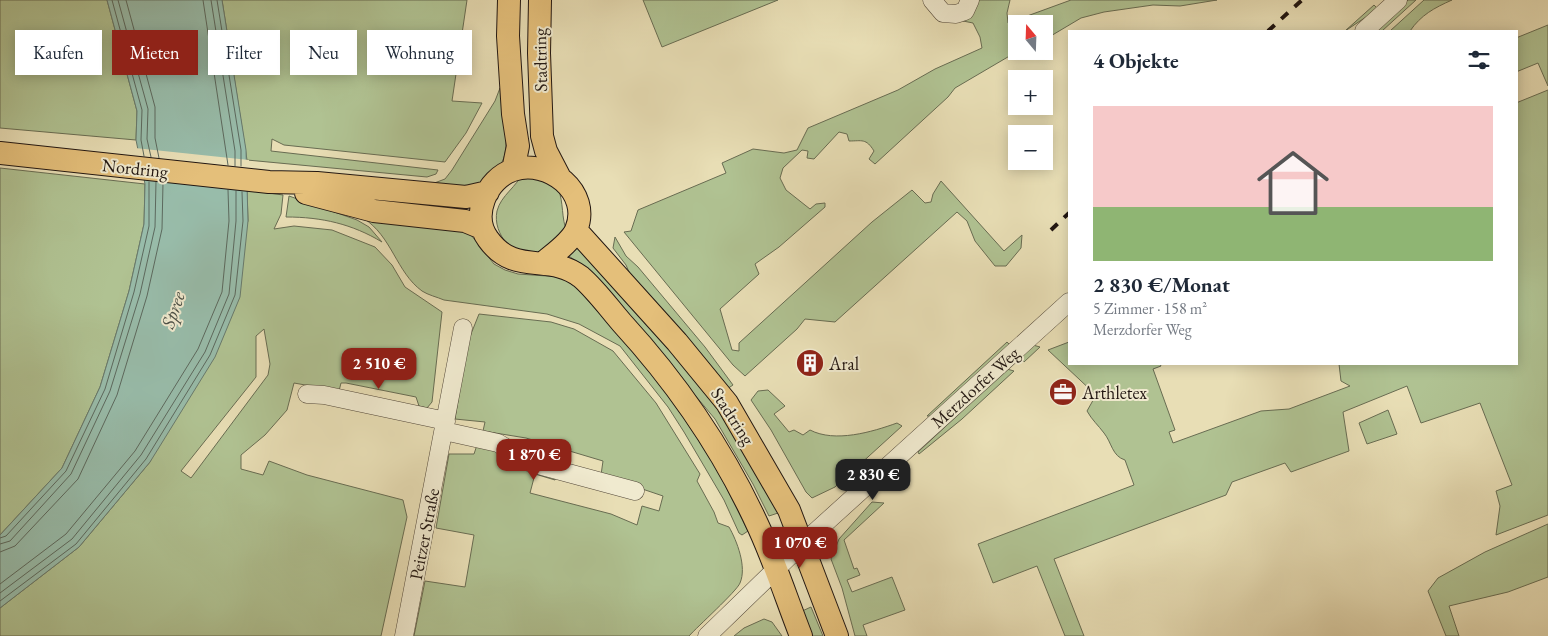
<!DOCTYPE html>
<html lang="de">
<head>
<meta charset="utf-8">
<style>
	:root { --surface:#fff; --page:#f6f6f7; --text:#1f2937; --muted:#747a83; --line:#e0e1e3; --accent:#8f2418 }
	body { margin:0; font-family:"EB Garamond",serif; background:var(--page); color:var(--text); height:100vh; display:flex; flex-direction:column; font-size:19px; white-space:nowrap }
	* { box-sizing:border-box; margin:0 }
	p { font-size:16px; color:var(--muted) }
	.icon { flex:none; width:28px; height:28px; fill:none; stroke:currentColor; stroke-width:2; stroke-linecap:round; stroke-linejoin:round }
	.map { position:relative; flex:1; overflow:hidden }
	.details { position:absolute; left:1068px; top:30px; width:450px; height:335px; display:flex; flex-direction:column; background:var(--surface); border-radius:0px; box-shadow:0 2px 12px #0003 }
	.details>* { flex:none }
	.guide { position:absolute; left:15px; top:30px; width:475px; height:45px; display:flex; gap:10px }
	.needle { width:32px; rotate:341deg }
	.tools { position:absolute; left:1008px; top:15px; display:grid; gap:10px }
	.tools a { display:grid; place-items:center; width:45px; height:45px; border-radius:0px; background:var(--surface); box-shadow:0 2px 12px #0003; font-size:25px }
	.price { position:absolute; translate:-50% -42px; padding:0 11px; border-radius:10px; background:var(--accent); color:#fff; font-size:16px; line-height:32px; filter:drop-shadow(0 1px 2px #0008) }
	.price::after { content:''; position:absolute; left:50%; top:30px; width:15px; height:11px; margin-left:-8px; background:inherit; clip-path:polygon(0 0,100% 0,50% 100%) }
	.price.on { background:#222; color:#fff }
	ul { padding:0; list-style:none }
	li { display:grid; align-content:center; gap:10px; height:265px; padding:0 25px }
	li+li { border-top:1px solid var(--line) }
	li span { display:grid; place-items:center; height:155px; border-radius:0px; color:#555 }
	li>.icon { margin-inline-start:auto }
	span .icon { width:90px; height:90px; fill:#fffc; stroke-width:1 }
	li b { font-size:21px }
	h2 { display:flex; justify-content:space-between; align-items:center; height:60px; padding:0 25px; font-size:21px }
	.tag { padding:0 18px; border-radius:0px; background:var(--surface); box-shadow:0 2px 12px #0003; font-size:18px; line-height:45px }
	.tag.on { background:var(--accent); color:#fff }
	.map>svg:first-child { display:block }
	.green { fill:#b0c292; stroke:#686c52; fill-rule:evenodd }
	.water { fill:#98bcaa; stroke:#687a6d }
	.pier { fill:#e8deb5 }
	.lines { fill:none; stroke-linecap:round; stroke-linejoin:round }
	.shore { stroke:#5c695e; stroke-width:1 }
	.minor-casing { stroke:#53483a; stroke-width:19 }
	.major-casing { stroke:#211611; stroke-width:24 }
	.minor { stroke:#f0eacf; stroke-width:18 }
	.major { stroke:#e4bf7a; stroke-width:22 }
	.rail { stroke:#211611; stroke-width:4; stroke-dasharray:9 9; stroke-linecap:butt }
	.labels { text-anchor:middle; dominant-baseline:central; stroke-width:4; stroke-linejoin:round; paint-order:stroke }
	.street-label { font-size:18px; fill:#211611; stroke:#f0eacf }
	.poi-label { font-size:18px; fill:#211611; stroke:#f0eacf; text-anchor:start }
	.water-label { font-size:19px; font-style:italic; fill:#4b5047; stroke:#f0eacf }
</style>
</head>
<body>
<div class="map">
<svg width="1548" height="636" viewBox="0 0 1548 636">
	<rect width="100%" height="100%" fill="#e8deb5"/>
	<filter id="stains"><feTurbulence type="fractalNoise" baseFrequency=".004" numOctaves="4"/><feColorMatrix values="0 0 0 0 .2 0 0 0 0 .09 0 0 0 0 .02 0 0 0 .5 -.17"/></filter>
	<radialGradient id="worn" r=".72"><stop offset=".6" stop-color="#630" stop-opacity="0"/><stop offset="1" stop-color="#630" stop-opacity=".3"/></radialGradient>
	<path class="green" d="M0,0H107L137,111L136,140L0,128Z
		M222,0H467L452,101L482,103L466,133L445,162L284,145L272,139L271,151L438,170L436,174L427,177L247,160Z
		M643,0H778L662,47Z
		M974,0H1010L1007,13L1008,23L1071,0H1217L1180,6L1153,5L1104,12L1081,18L1044,40V24H1016L1018,51L955,88L948,97L875,164L869,159L874,151C866,138 862,141 849,141L847,134L839,132L814,159L807,158L808,151L802,150L783,168L780,178L786,190L810,209L816,204L825,203V207L779,247L755,264L759,274L720,309L732,350L739,351V343L872,222L912,190L925,203L931,202L933,194L941,181L1004,251L1022,235L1021,248L1006,266H995L975,241L967,221L957,212L835,322L805,319L797,329L745,376L733,365L624,232L631,231L638,210L726,173L722,163L753,149L784,153L797,150L808,128L898,90L935,69L982,48L980,37L973,23L963,21Z
		M1408,0H1416L1382,31H1374Z
		M1424,0H1452C1434,8 1421,15 1410,31H1390Z
		M1374,5L1378,9L1345,31Z
		M1548,25V86L1538,63L1516,72V38Z
		M500,88C502,107 511,147 502,162C496,174 483,181 473,189L429,185L445,179L452,170L495,101Z
		M1548,90V515L1496,535L1500,506L1496,491L1512,485L1480,403L1421,423L1407,386L1343,412L1349,451L1291,472L1285,463L1232,482L1226,495L1054,559L1084,636H1065L1037,566L993,583L978,544L1134,485L1125,460C1112,456 1112,443 1104,433C1098,425 1092,420 1087,411L1096,395L1048,350L1069,342V364H1160L1161,366L1153,369L1175,430L1169,432L1173,443L1261,411L1289,409L1350,386L1341,381L1339,364H1516V103Z
		M0,168L145,184L144,224L129,291L100,387L62,468L0,535Z
		M523,172L558,188C564,203 561,218 567,232C559,238 548,250 539,253C515,261 492,234 497,211C501,195 517,187 523,172Z
		M247,190L283,195L281,214L274,229L294,226L332,230L375,247L392,265L405,287L442,312L432,402L427,408L419,406L416,397L346,383H341L339,391L294,383L287,410L265,435L241,455V469L263,475L269,461L307,475L403,500L407,517L381,636H0V608L79,547L150,462L248,221ZM264,329L270,364L268,375L191,478L181,471L256,377V336Z
		M289,196L357,220L369,227L382,242C352,224 322,217 286,217Z
		M363,218L454,227L471,235L494,264L505,270L518,274L561,277L576,287L659,380L715,465L748,531L742,535L739,533L724,500L684,432L668,407L620,346L579,324L547,314L444,300C437,297 428,295 422,291C396,272 392,236 363,218Z
		M615,237L626,256L638,267L705,347L733,385L727,389L633,281L626,265L613,248Z
		M574,243L653,328L726,420L778,513L769,516L753,484L715,419L653,345L578,262L564,253Z
		M479,314L551,322L574,329L613,351L656,403L700,474L697,481L714,512L718,523L729,527C737,541 747,567 740,583C737,591 697,627 689,636H414L425,581L465,587L474,535L436,528L449,454H474L477,445L488,446L556,475L555,480L535,474L530,493L611,514L637,525L642,506L659,511L663,496L601,475L603,461L526,438L483,431L485,422L455,419L467,344Z
		M1007,342L1011,346L932,416H927Z
		M1033,345L1040,347L1024,362L1021,355Z
		M1007,369L1014,371L962,419L919,454L918,452Z
		M768,390L785,406L774,414L789,432L794,430L803,435L810,430C835,443 872,432 897,423L902,426L835,487L812,498L806,492L771,430L751,400L758,391Z
		M1388,410L1397,434L1367,444L1359,423Z
		M872,502L884,503L844,540L854,569L857,568L860,575L847,580L852,592L892,577L905,610L863,625L867,636H855L842,588L831,559L839,539Z
		M1548,524V577L1508,592L1449,606L1459,636H1446L1428,591L1438,578L1485,552Z
		M811,607L823,636H809L800,612Z
		M764,619L772,622L782,636H734L744,628Z"/>
	<path class="water" d="M107,0H222L246,150L248,221L240,297L215,357L150,462L79,547L0,608V535L62,468L100,387L129,291L144,224L145,184L136,140L137,111Z"/>
	<path class="pier" d="M135,148L249,160V190L141,178Z"/>
	<g class="lines">
		<path class="shore" d="M112,0L142,110L141,140L144,156
			M118,0L148,109L147,139L151,157
			M126,0L155,107V138L159,158
			M203,0L228,165
			M211,0L235,151V166
			M217,0L241,150V166
			M0,538L6,536L66,471L105,389L134,292L149,226V182
			M0,544L10,541L71,474L110,391L140,294L155,227L156,182
			M0,552L15,546L78,479L117,395L147,296L162,229L163,183
			M0,584L66,534L135,451L198,349L222,292L229,221L228,190
			M0,593L72,539L141,455L205,352L229,294L236,221V191
			M0,601L76,544L146,459L210,355L235,295L243,221L242,192"/>
		<defs>
			<path id="minor" d="M932,0L943,13L956,14L965,11L970,0
				M1364,31L1398,0
				M307,394L324,395L446,421
				M444,431L498,443L531,463L635,491
				M404,636L463,328
				M707,636L802,544L1069,302"/>
			<path id="major" d="M509,0L508,36L513,114L518,146L513,170
				M540,0L539,53L542,136L546,151L559,176
				M0,153L269,182L317,183L466,197L488,192
				M306,193L374,211L465,221L482,228
				M576,230L677,342L727,403L789,510L837,636
				M543,263C553,254 570,243 576,230C592,192 548,158 513,170C486,179 471,216 488,239C515,277 549,252 581,277C596,290 609,308 622,323C677,383 725,453 759,528C775,563 787,600 801,636"/>
		</defs>
		<use href="#minor" class="minor-casing"/>
		<use href="#major" class="major-casing"/>
		<use href="#minor" class="minor"/>
		<use href="#major" class="major"/>
		<path class="rail" d="M1268,31L1302,0
			M1051,230L1069,213"/>
	</g>
	<defs>
		<symbol id="building-disc" viewBox="-11 -11 22 22"><circle r="9.5" fill="#8f2418" stroke="#f0eacf"/><path d="M-4-6H4V6H1V3H-1V6H-4ZM-2.5-4.3h1.7v1.8h-1.7ZM.8-4.3h1.7v1.8H.8ZM-2.5-1h1.7V.8h-1.7ZM.8-1h1.7V.8H.8Z" fill="#fff"/></symbol>
		<symbol id="office-disc" viewBox="-11 -11 22 22"><circle r="9.5" fill="#8f2418" stroke="#f0eacf"/><path d="M-6-3h4V-5.5h4V-3h4V5H-6ZM-1-4.5V-3h2v-1.5ZM-6 0V1H6V0Z" fill="#fff"/></symbol>
	</defs>
	<g fill-rule="evenodd">
		<use href="#building-disc" x="794" y="347" width="32" height="32"/>
		<use href="#office-disc" x="1047" y="376" width="32" height="32"/>
	</g>
	<g class="labels">
		<g class="street-label">
			<text transform="translate(540 60) rotate(-91)">Stadtring</text>
			<text transform="translate(135 168) rotate(6)">Nordring</text>
			<text transform="translate(975 387) rotate(-42)">Merzdorfer Weg</text>
			<text transform="translate(733 416) rotate(57)">Stadtring</text>
			<text transform="translate(424 534) rotate(-79)">Peitzer Straße</text>
		</g>
		<g class="poi-label">
			<text x="829" y="363">Aral</text>
			<text x="1082" y="392">Arthletex</text>
		</g>
		<g class="water-label">
			<text transform="translate(173 310) rotate(-71)">Spree</text>
		</g>
	</g>
	<rect width="100%" height="100%" filter="url(#stains)"/>
	<rect width="100%" height="100%" fill="url(#worn)"/>
</svg>
<div class="tools">
<a><svg class="needle" viewBox="-14 -14 28 28"><path d="M0-13l5 13h-10z" fill="#e53935"/><path d="M0 13l5-13h-10z" fill="#747a83"/></svg></a>
<a>+</a>
<a>−</a>
</div>
<b class="price" style="left:379px;top:390px">2 510 €</b>
<b class="price" style="left:534px;top:481px">1 870 €</b>
<b class="price on" style="left:873px;top:501px">2 830 €</b>
<b class="price" style="left:800px;top:569px">1 070 €</b>
<div class="guide">
<a class="tag">Kaufen</a>
<a class="tag on">Mieten</a>
<a class="tag">Filter</a>
<a class="tag">Neu</a>
<a class="tag">Wohnung</a>
</div>
<section class="details">
<h2>4 Objekte<svg class="icon" aria-label="filters" viewBox="0 0 24 24"><path d="M4 7h16M4 17h16"/><circle cx="9" cy="7" r="2"/><circle cx="15" cy="17" r="2"/></svg></h2>
<ul>
<li><span style="background:linear-gradient(#f6c9c9 65%,#8fb573 0)"><svg class="icon" aria-label="home" viewBox="0 0 24 24"><path d="M3 11l9-7 9 7M6 9v11h12V9"/></svg></span><div><b>2 830 €/Monat</b><p>5 Zimmer · 158 m²</p><p>Merzdorfer Weg</p></div></li>
</ul>
</section>
</div>
</body>
</html>
